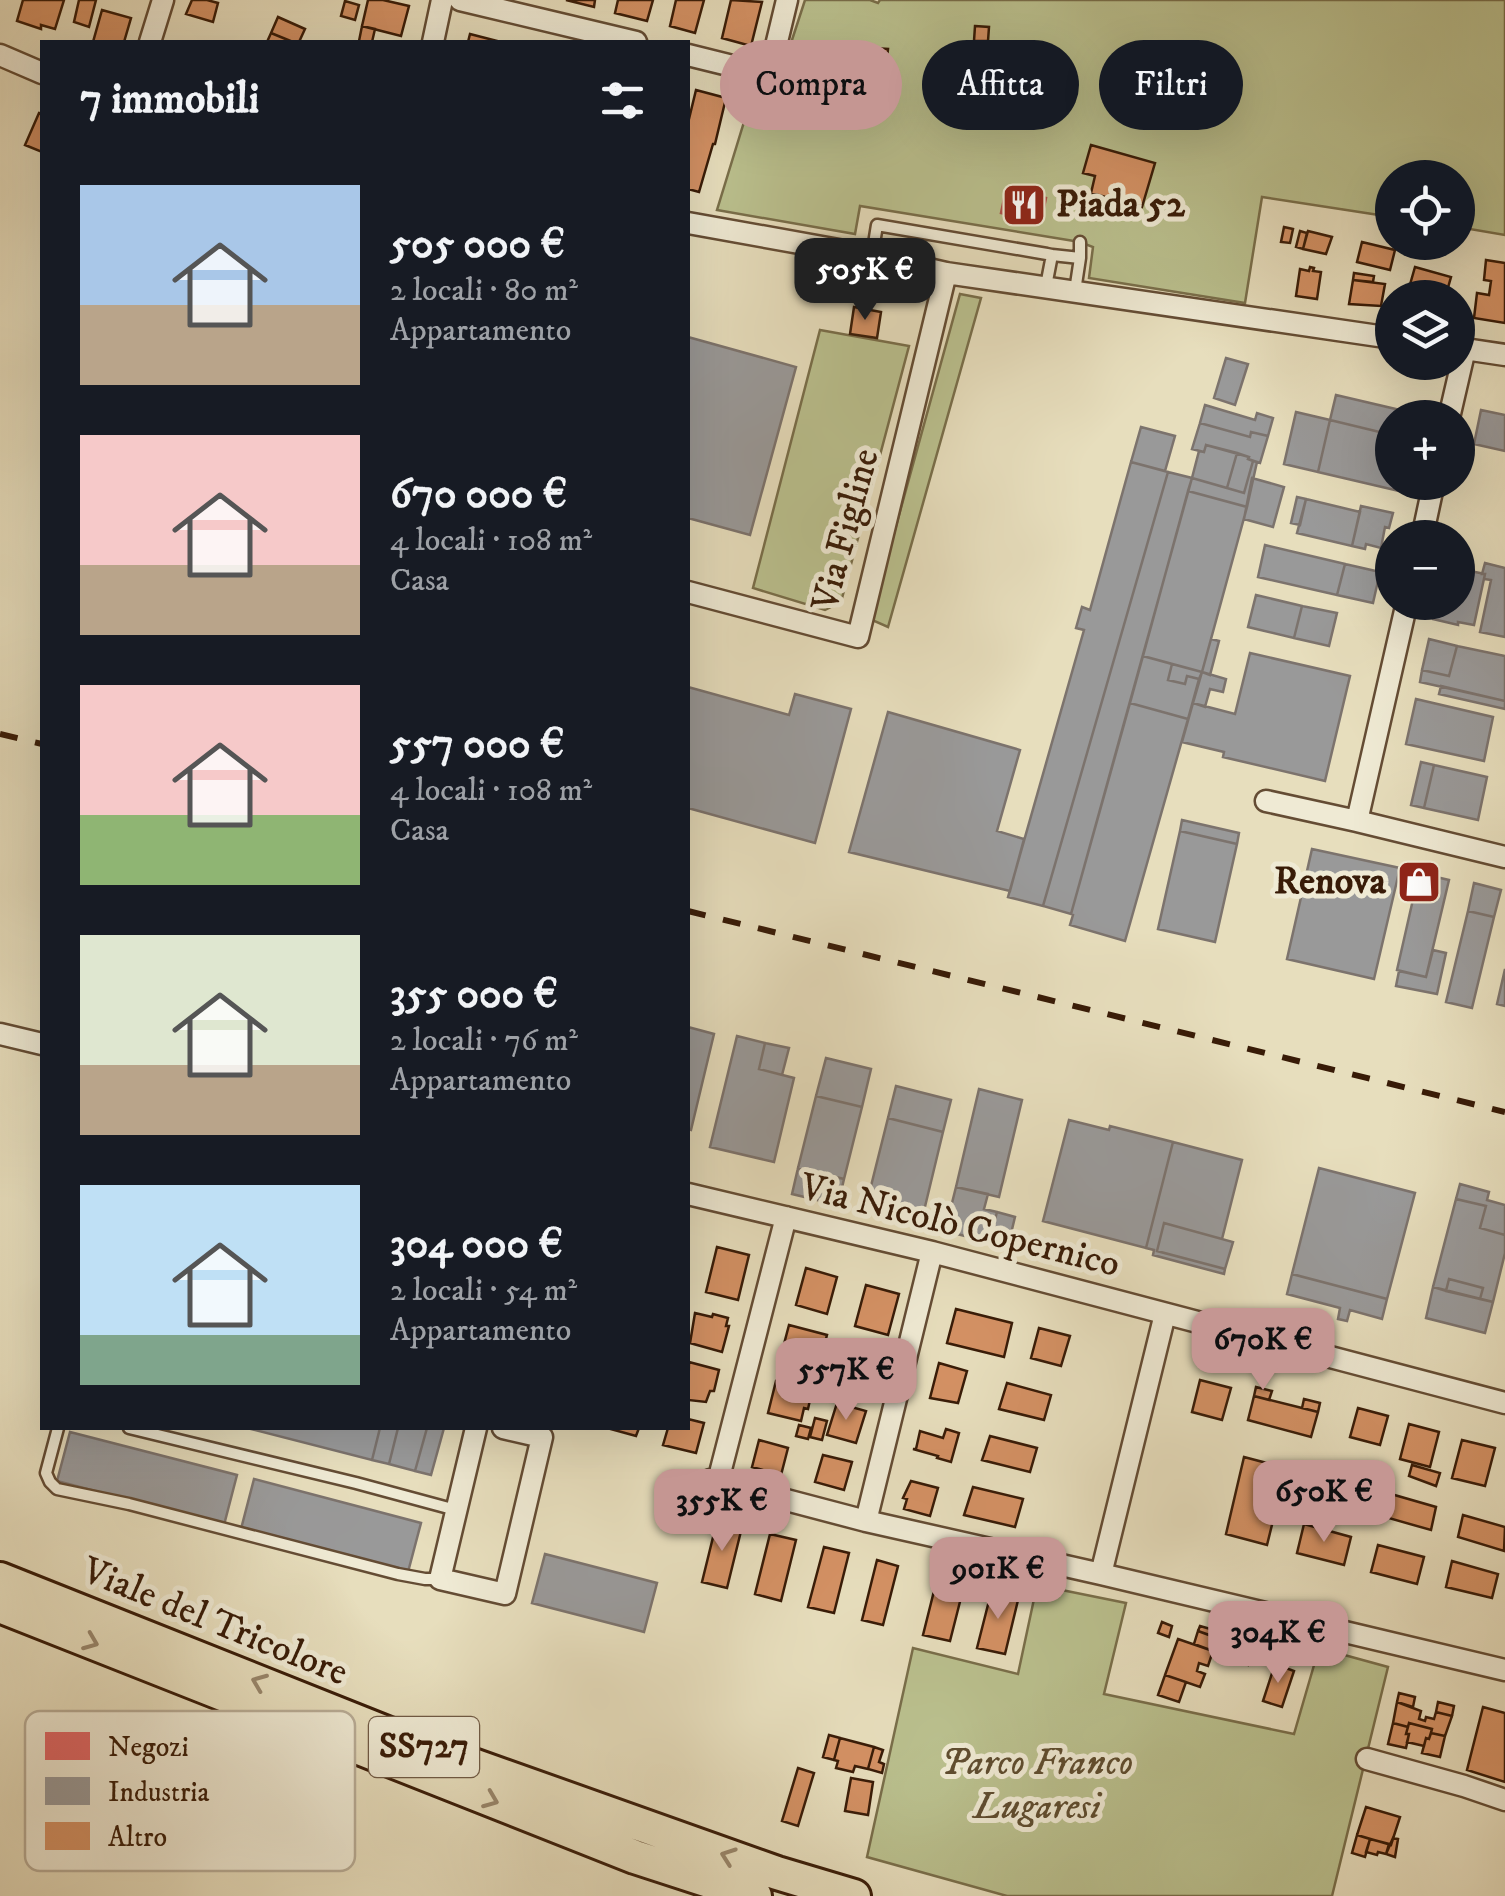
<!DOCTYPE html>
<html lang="it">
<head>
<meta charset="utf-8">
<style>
	:root { --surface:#171b24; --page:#242831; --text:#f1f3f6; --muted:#9ea1a6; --accent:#c59692 }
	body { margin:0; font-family:"IM FELL DW Pica",serif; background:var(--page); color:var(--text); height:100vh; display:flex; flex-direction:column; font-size:38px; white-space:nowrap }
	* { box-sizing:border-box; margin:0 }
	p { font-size:32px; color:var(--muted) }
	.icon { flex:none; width:55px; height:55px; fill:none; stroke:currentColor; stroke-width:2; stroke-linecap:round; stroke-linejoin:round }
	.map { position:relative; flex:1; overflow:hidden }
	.sheet { position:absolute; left:40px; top:40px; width:650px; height:1390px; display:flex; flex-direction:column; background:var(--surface); border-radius:0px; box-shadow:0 10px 40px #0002 }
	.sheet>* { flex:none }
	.top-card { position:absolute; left:720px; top:40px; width:635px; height:90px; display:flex; gap:20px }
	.buttons { position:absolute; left:1375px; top:160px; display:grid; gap:20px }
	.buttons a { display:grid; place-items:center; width:100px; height:100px; border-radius:50%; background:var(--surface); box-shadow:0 10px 40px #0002; font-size:50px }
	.price { position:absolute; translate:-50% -85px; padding:0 22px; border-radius:20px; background:var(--accent); color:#111; font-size:32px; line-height:65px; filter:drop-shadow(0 2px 5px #0008) }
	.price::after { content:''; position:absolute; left:50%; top:60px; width:30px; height:22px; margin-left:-15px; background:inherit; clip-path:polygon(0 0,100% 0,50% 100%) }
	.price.on { background:#222; color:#fff }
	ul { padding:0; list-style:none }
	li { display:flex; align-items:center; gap:30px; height:250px; padding:0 40px }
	li span { display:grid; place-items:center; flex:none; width:280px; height:200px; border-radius:0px; color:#555 }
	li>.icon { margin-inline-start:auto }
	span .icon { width:120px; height:120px; fill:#fffc; stroke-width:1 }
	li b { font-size:42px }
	h2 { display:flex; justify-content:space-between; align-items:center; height:120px; padding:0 40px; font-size:42px }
	.chip { padding:0 35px; border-radius:45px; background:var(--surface); box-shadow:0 10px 40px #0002; font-size:35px; line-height:90px }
	.chip.on { background:var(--accent); color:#111 }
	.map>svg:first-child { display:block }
	.green { fill:#bac08e; stroke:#796e4a; stroke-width:2.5 }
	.shops { fill:#e06666; stroke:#ae504a; stroke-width:2.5 }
	.industry { fill:#999; stroke:#7c736d; stroke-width:2.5 }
	.building { fill:#d49164; stroke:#381b07; stroke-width:2.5 }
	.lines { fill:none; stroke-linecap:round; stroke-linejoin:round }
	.service-casing { stroke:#644c34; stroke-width:15 }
	.minor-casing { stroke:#644c34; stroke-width:25 }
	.trunk-casing { stroke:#381b07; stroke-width:38 }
	.service { stroke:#efead4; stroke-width:10 }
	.minor { stroke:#efead4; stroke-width:20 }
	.trunk { stroke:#e7debd; stroke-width:32 }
	.rail { stroke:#381b07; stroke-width:6; stroke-dasharray:18 18; stroke-linecap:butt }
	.oneway { stroke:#98866b }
	.labels { text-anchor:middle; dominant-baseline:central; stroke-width:10; stroke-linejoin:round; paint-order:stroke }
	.shield { fill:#efead4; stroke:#6f5944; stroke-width:2.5 }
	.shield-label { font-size:35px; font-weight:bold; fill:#381b07 }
	.poi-label { font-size:38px; font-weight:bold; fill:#381b07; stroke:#efead4; text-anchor:start }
	.street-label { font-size:38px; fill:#381b07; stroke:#efead4 }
	.park-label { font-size:38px; font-style:italic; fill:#5f4d30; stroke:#efead4 }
	.key { fill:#efead4; stroke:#b8ac96; stroke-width:2.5 }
	.key-label { font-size:28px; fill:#381b07 }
</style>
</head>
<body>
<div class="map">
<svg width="1505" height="1896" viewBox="0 0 1505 1896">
	<rect width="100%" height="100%" fill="#e7debd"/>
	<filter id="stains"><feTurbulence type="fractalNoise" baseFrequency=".002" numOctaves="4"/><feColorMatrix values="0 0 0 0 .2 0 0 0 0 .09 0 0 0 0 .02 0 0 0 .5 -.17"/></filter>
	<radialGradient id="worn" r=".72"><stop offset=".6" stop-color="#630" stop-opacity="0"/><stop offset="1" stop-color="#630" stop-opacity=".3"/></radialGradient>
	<path class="green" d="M805,0H870L878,3L880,0H1505V235L1458,227V178H1392V217L1262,197L1245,303L1089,278L1093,247L1080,242L860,206L855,234L717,210L756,83L777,86Z
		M960,294L981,298L888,627L872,620V613Z
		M820,330L909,346L841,602L825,610L753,588Z
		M1037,1585L1126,1603L1104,1694L1294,1734L1319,1648L1388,1667L1332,1896H1007L867,1857L913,1648L1018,1674Z"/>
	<path class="shops" d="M1006,189L1046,198L1041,222L1001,213Z"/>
	<path class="industry" d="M688,337L796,367L750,535L688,518Z
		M1226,358L1248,364L1235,405L1214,398Z
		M1336,395L1417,414L1416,418H1392V435L1330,420Z
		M1205,405L1255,420L1257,413L1273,418L1268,436L1251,432L1250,437L1200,423Z
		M1481,410L1505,415V451L1474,444Z
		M1296,412L1330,420L1318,472L1284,464Z
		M1330,420L1392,435V482H1401L1399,491L1318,472Z
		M1200,423L1250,437L1251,432L1268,436L1260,463L1248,459L1249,457L1206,445L1204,452L1192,449Z
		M1141,427L1175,436L1165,471L1131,462Z
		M1206,445L1237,453L1227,488L1192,478L1199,451L1204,452Z
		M1237,453L1249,457L1248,459L1253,461L1244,493L1227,488Z
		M1253,461L1257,462L1247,507L1188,491L1192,478L1244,493Z
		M1131,462L1168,472L1043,906L1008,897L1084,630L1076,628L1082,607L1090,610Z
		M1168,472L1192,478L1071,914L1043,906Z
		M1252,478L1284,487L1273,527L1244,519Z
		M1188,491L1247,507L1202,672L1143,656Z
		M1297,497L1306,499L1300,525L1291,523Z
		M1306,499L1360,512L1352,546L1297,533Z
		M1361,506L1393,513L1389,528L1385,527L1381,548L1366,544L1365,549L1352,546Z
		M1265,545L1345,564L1337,595L1258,577Z
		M1485,563L1505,568V637L1480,632L1491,580L1484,579L1485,574H1482Z
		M1345,564L1380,572L1373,603L1337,595Z
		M1460,569L1485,574L1474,625L1458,622V625L1433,619L1437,602H1458V571Z
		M1256,595L1302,606L1294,638L1248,627Z
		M1302,606L1337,613L1329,646L1294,638Z
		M1211,639L1219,641L1210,675L1202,672Z
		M1429,639L1457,646L1449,676L1422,670Z
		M1457,646L1505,656V701L1420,682L1422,670L1449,676Z
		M1250,653L1350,676L1325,781L1223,757L1224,752L1182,742L1193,703L1235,714Z
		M1143,656L1172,664L1168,680L1185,684L1187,676L1199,679L1188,719L1130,703Z
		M1172,664L1202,672L1199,679L1187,676L1185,684L1168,680Z
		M1202,672L1226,679L1223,692L1210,689L1205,707L1193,703Z
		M1441,686L1505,701V709L1439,694Z
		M688,687L789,715L795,694L851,709L815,843L688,808Z
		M1416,699L1493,717L1484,761L1406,744Z
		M1130,703L1188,719L1125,941L1070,925L1073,915L1071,914Z
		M888,712L1020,750L997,831L1024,839L1010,891L849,852Z
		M1421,762L1434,765L1424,808L1411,805Z
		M1434,765L1487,777L1478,820L1424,808Z
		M1182,820L1239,833L1237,844L1180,831Z
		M1180,831L1237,844L1215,942L1158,929Z
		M1312,849L1400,868L1374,979L1287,959Z
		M1419,873L1449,880L1426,977L1397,970Z
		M1474,883L1501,890L1494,917L1468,911Z
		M1468,911L1494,917L1472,1008L1446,1002Z
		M1433,950L1446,953L1437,994L1396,986L1399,971L1426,977Z
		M1505,969V1006L1497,1004Z
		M688,1027L714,1034L691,1130L688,1129Z
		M737,1036L765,1043L759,1069L794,1078L774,1162L710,1147Z
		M765,1043L789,1048L782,1075L759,1069Z
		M826,1058L871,1069L862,1107L816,1096Z
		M896,1086L951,1100L943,1132L888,1118Z
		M979,1089L1022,1100L999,1197L956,1187Z
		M816,1096L862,1107L844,1179L798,1168Z
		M888,1118L943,1132L923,1215L916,1213L914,1220L903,1217L904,1210L867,1202Z
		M1069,1120L1109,1130L1110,1126L1173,1142L1146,1248L1043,1221Z
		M1173,1142L1242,1160L1222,1239L1164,1223L1157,1251L1225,1269L1224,1274L1153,1255L1154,1250L1146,1248Z
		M798,1168L844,1179L838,1205L792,1194Z
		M1319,1168L1415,1193L1387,1299L1292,1274Z
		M1460,1184L1489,1192L1487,1200L1505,1205V1235L1480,1228L1486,1206L1456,1199Z
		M956,1187L988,1194L984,1209L997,1212L989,1242L945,1231Z
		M1456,1199L1486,1206L1480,1228L1505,1235V1253L1493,1302L1480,1299L1483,1288L1449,1279L1446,1291L1433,1287Z
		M997,1212L1015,1217L1008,1246L989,1242Z
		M1164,1223L1233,1242L1225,1269L1157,1251Z
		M1292,1274L1387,1299L1382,1319L1350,1310L1347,1321L1338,1319L1340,1308L1287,1294Z
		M1449,1279L1483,1288L1480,1299L1446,1291Z
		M1433,1287L1493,1302L1485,1333L1426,1318Z
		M247,1428H380L372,1460Z
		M380,1428H398L389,1464L372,1460Z
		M398,1428H427L415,1471L389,1464Z
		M427,1428H444L431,1475L415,1471Z
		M70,1432L237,1475L224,1525L57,1481Z
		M254,1479L421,1523L408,1572L241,1529Z
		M545,1554L657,1583L644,1632L532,1603Z"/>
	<path class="building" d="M23,0H64L55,29L41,25V29L17,21Z
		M79,0H96L89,27L74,22Z
		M192,0H207L218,3L213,22L186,14Z
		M368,0H383L409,6L401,36L362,26Z
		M566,0H595L594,7Z
		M618,0H653L647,21L615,13Z
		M676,0H704L695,33L670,26Z
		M731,0L762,2L751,46L722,38Z
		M345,1L359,5L355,20L341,16Z
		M102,10L131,18L124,42H93Z
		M278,17L305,29L299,42H293L271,33Z
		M362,26L375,29L372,42L359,41Z
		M975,26L989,27L988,41H974Z
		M271,33L293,42H267Z
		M470,34L501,42H468Z
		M872,48L888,49L886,67L870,65Z
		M696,90L726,98L715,144H713L699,192L688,189V123Z
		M39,113L42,114V152L25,145Z
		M1091,145L1155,163L1142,207L1091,193L1095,176L1083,173Z
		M1284,227L1293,229L1290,243L1281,242Z
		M1300,231L1307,233L1303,249L1296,247Z
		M1308,231L1332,237L1326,254L1303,249Z
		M1362,242L1395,250L1390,270L1357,262Z
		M1486,260L1505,263V323L1474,318L1477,293L1489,295L1491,281L1484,280Z
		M1310,267L1314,268L1313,271L1321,272L1317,299L1296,296L1300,269L1309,271Z
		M1415,267L1451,277L1445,298H1413L1407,295Z
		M1354,273L1374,276L1373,282L1353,280Z
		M1353,280L1385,284L1381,306L1349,304Z
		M854,307L881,312L877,338L850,334Z
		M717,1247L749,1255L738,1300L706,1292Z
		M806,1268L837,1277L827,1314L796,1305Z
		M866,1285L899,1294L888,1335L855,1326Z
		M956,1309L1012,1323L1004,1357L947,1343Z
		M695,1313L712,1317L713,1314L728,1318L726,1326H729L722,1352L690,1343Z
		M789,1325L827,1335L817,1373L779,1363Z
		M1039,1328L1070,1336L1061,1366L1031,1358Z
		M849,1344L883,1353L872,1395L838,1386Z
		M689,1362L719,1370L714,1391H710L706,1402L688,1400Z
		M939,1363L967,1371L958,1403L930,1398Z
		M1200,1380L1231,1388L1222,1420L1192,1412Z
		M776,1381L812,1391L808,1409L804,1408L801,1421L768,1413Z
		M1007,1383L1051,1395L1044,1420L999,1409Z
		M1256,1387L1272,1391L1269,1400L1254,1396Z
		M1254,1396L1318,1412L1311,1437L1248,1420Z
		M1304,1399L1320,1403L1318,1412L1302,1408Z
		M837,1403L866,1411L856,1443L827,1435Z
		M1358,1408L1388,1416L1380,1445L1350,1437Z
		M815,1418L827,1421L822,1440L810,1437Z
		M688,1419L704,1423L696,1453L663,1445L668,1428H688Z
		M1409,1424L1439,1432L1430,1467L1400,1459Z
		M799,1425L811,1428L808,1439L796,1436Z
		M607,1428H639L636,1436Z
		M946,1429L959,1433L951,1462L937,1458L938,1456L913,1449H916L920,1431L943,1438Z
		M990,1436L1037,1448L1030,1472L982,1460Z
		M759,1440L788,1448L781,1475L752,1467Z
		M1462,1440L1495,1448L1485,1486L1452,1478Z
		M823,1455L852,1462L844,1490L815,1482Z
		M1244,1457L1286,1468L1267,1545L1226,1534Z
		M1412,1465L1440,1473L1436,1486L1409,1476Z
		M1316,1474L1363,1487L1358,1510L1311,1497Z
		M911,1481L938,1488L930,1516L904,1509L907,1499L903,1498Z
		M973,1487L1023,1499L1015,1527L964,1515Z
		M1391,1494L1436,1507L1431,1530L1385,1517Z
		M1463,1515L1505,1527L1504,1551L1458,1537Z
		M717,1521L742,1527L727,1588L702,1582Z
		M1304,1524L1351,1537L1344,1565L1297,1553Z
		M770,1534L796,1540L781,1601L755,1594Z
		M1378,1545L1424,1557L1417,1584L1371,1572Z
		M824,1547L849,1553L834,1613L808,1607Z
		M877,1560L898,1566L883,1625L862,1620Z
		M1452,1561L1498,1574L1492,1598L1446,1587Z
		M938,1575L965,1582L950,1641L923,1635Z
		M992,1589L1019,1596L1005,1654L977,1648Z
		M1162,1622L1172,1626L1169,1637L1158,1633Z
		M1200,1626L1214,1630L1213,1632L1216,1633L1215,1637L1198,1631Z
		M1198,1631L1217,1638L1213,1651L1194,1644Z
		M1178,1639L1213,1651L1208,1666L1199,1663L1197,1671L1205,1674L1200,1687L1165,1675Z
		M1235,1639L1254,1645L1248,1665L1236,1661L1239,1652L1232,1649Z
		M1275,1664L1294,1671L1282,1707L1263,1701Z
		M1165,1675L1186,1682L1179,1702L1158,1695Z
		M1399,1693L1415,1697L1413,1707L1397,1702Z
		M1397,1702L1421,1711L1419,1719L1425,1721L1426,1717L1434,1719L1436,1712L1452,1716L1445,1736L1431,1733L1432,1729L1409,1723L1408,1727L1393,1723Z
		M1438,1702L1454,1706L1452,1716L1436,1712Z
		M1483,1707L1505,1713V1782L1467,1770Z
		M1393,1723L1408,1727L1406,1734H1409L1406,1748L1388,1744Z
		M1409,1723L1432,1729L1429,1739L1426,1738L1424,1746L1407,1742L1409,1734H1406Z
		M1431,1733L1445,1736L1440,1757L1422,1753L1426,1738L1429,1739Z
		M829,1735L840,1738L834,1760L823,1757Z
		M840,1738L874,1747L868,1769L855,1766L853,1772L836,1768L838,1761L834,1760Z
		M874,1747L883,1750L879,1762L884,1764L882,1773L868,1769Z
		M798,1768L814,1773L798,1826L782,1821Z
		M851,1778L873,1782L868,1815L845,1811Z
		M1366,1807L1400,1817L1391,1845L1357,1835Z
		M1357,1835L1370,1839L1365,1857L1352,1853Z
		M1393,1838L1398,1839L1395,1857L1386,1854Z
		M1370,1839L1389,1844L1386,1854L1378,1852L1377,1855L1366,1852Z"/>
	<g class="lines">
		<defs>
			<path id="service" d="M1052,255L1080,258
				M872,256L877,225L1047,254L1052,255L1046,286
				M1075,291L1080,258V242
				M58,1428L46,1473L50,1482L57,1489L129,1504L398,1574L425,1579H440
				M129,1428L356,1483L456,1510"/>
			<path id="minor" d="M460,0L636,42
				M150,42L163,0
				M433,42L442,0
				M0,55L42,73
				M688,55L769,75L787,0
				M688,223L872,256L946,273L1392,338
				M1458,348L1505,355
				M1449,418L1465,349
				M1422,538L1434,482
				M688,592L858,637L946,273
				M1266,801L1357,821L1505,857
				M1357,821L1407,602
				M0,1034L42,1044
				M688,1194L932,1252L1505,1403
				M476,1428L440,1579L505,1594L542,1437L503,1428
				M710,1480L866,1521L1101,1574L1505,1670
				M718,1481L786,1217
				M866,1521L932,1252
				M1101,1574L1165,1314
				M1367,1759L1464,1786L1505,1800"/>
			<path id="trunk" d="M0,1579L414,1744L777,1873L854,1896
				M0,1606L635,1857L755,1896"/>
		</defs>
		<use href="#service" class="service-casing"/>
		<use href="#minor" class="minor-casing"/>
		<use href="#trunk" class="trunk-casing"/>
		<use href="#service" class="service"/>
		<use href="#minor" class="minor"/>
		<use href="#trunk" class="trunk"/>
		<path class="rail" d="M0,734L42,744
			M688,911L1505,1112"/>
	</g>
	<defs><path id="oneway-chevron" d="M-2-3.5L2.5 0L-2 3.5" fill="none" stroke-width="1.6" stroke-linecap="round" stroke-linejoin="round" transform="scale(2.5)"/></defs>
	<g class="oneway">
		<use href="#oneway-chevron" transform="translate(91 1642) rotate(22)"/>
		<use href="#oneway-chevron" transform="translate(259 1682) rotate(-158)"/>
		<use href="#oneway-chevron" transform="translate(491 1800) rotate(22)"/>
		<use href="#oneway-chevron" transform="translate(728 1856) rotate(-160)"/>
	</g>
	<defs>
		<symbol id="restaurant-square" viewBox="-11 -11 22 22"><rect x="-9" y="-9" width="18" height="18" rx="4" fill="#8f2418" stroke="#efead4"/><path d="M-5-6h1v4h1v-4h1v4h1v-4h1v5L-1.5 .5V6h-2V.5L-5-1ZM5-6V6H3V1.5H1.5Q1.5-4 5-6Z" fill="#fff"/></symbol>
		<symbol id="shop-square" viewBox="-11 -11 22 22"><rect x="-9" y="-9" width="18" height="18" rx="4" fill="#8f2418" stroke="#efead4"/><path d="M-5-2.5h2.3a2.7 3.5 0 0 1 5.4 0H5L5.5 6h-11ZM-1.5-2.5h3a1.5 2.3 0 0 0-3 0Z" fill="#fff"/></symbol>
	</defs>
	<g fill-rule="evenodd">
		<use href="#restaurant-square" x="999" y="180" width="50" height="50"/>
		<use href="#shop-square" x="1394" y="857" width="50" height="50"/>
	</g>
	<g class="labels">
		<rect class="shield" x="369" y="1717" width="110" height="60" rx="8"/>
		<g class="shield-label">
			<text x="424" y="1747">SS727</text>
		</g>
		<g class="poi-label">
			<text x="1056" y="205">Piada 52</text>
			<text x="1386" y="882" text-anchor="end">Renova</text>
		</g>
		<g class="street-label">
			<text transform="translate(846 530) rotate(-75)">Via Figline</text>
			<text transform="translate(960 1226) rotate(14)">Via Nicolò Copernico</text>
			<text transform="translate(215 1622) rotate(22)">Viale del Tricolore</text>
		</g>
		<g class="park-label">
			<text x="1037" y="1763">Parco Franco<tspan x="1037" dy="44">Lugaresi</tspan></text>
		</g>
	</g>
	<rect x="25" y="1711" width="330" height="160" rx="15" class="key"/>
	<rect x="45" y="1732" width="45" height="28" fill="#e06666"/>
	<rect x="45" y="1777" width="45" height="28" fill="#999"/>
	<rect x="45" y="1822" width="45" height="28" fill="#d49164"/>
	<g class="key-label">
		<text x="108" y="1756">Negozi</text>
		<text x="108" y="1801">Industria</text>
		<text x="108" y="1846">Altro</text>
	</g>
	<rect width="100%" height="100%" filter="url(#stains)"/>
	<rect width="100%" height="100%" fill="url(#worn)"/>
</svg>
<div class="buttons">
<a><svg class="icon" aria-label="locate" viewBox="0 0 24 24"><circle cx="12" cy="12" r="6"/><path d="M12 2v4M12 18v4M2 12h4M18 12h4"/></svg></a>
<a><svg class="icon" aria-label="layers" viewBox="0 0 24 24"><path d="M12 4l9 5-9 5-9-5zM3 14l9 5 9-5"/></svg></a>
<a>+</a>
<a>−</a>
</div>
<b class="price on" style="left:865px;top:323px">505K €</b>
<b class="price" style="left:1263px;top:1393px">670K €</b>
<b class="price" style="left:846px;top:1423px">557K €</b>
<b class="price" style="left:1324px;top:1545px">650K €</b>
<b class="price" style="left:722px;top:1554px">355K €</b>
<b class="price" style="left:998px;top:1622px">901K €</b>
<b class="price" style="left:1278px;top:1686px">304K €</b>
<div class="top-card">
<a class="chip on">Compra</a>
<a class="chip">Affitta</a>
<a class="chip">Filtri</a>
</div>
<section class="sheet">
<h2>7 immobili<svg class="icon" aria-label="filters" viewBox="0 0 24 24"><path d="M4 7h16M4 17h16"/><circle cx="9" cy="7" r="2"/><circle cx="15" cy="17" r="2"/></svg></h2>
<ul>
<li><span style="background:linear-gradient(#a9c7e8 60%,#b9a48a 0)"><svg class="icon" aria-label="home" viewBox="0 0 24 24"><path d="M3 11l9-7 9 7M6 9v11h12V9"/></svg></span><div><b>505 000 €</b><p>2 locali · 80 m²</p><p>Appartamento</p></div></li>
<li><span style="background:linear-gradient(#f6c9c9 65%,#b9a48a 0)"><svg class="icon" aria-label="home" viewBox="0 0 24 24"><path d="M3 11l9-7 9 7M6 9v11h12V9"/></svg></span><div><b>670 000 €</b><p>4 locali · 108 m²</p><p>Casa</p></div></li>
<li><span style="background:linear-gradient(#f6c9c9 65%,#8fb573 0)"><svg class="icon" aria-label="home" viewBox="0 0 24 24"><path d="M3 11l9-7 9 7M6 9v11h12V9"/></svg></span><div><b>557 000 €</b><p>4 locali · 108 m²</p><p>Casa</p></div></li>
<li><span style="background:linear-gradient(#dfe7d0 65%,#b9a48a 0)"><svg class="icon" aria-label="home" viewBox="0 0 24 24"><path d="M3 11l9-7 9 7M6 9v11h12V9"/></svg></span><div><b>355 000 €</b><p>2 locali · 76 m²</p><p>Appartamento</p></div></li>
<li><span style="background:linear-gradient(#bfe0f5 75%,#7fa58c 0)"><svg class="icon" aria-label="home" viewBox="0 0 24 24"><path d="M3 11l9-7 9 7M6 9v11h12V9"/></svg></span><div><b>304 000 €</b><p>2 locali · 54 m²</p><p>Appartamento</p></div></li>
</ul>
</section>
</div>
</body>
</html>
